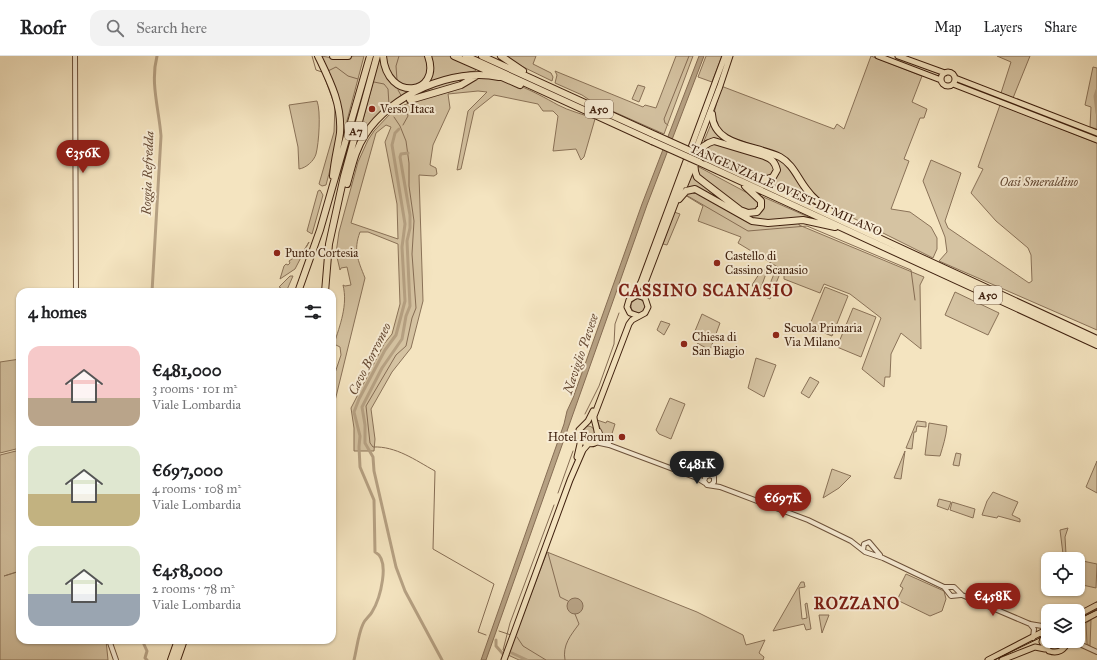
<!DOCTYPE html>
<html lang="en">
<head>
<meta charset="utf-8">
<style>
	:root { --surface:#fff; --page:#f2f2f2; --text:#202124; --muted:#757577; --line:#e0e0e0; --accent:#8f2418 }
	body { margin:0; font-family:"IM FELL Great Primer",serif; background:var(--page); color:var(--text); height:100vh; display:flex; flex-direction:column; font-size:15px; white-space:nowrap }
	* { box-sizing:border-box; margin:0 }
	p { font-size:13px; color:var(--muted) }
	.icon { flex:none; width:22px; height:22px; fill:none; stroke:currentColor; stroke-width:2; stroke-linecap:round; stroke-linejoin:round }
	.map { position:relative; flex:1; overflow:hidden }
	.drawer { position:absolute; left:16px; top:232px; width:320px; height:356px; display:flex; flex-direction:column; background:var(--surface); border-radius:12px; box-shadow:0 1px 3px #0004 }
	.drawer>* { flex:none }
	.controls { position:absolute; left:1041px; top:496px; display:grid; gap:8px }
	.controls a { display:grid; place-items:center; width:44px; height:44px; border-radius:8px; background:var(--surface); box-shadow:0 1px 3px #0004; font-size:20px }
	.price { position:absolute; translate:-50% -34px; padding:0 9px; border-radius:14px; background:var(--accent); color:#fff; font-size:13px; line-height:26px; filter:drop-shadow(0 1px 2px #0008) }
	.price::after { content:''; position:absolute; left:50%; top:24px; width:12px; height:9px; margin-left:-6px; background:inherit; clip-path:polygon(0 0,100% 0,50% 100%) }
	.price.selected { background:#222; color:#fff }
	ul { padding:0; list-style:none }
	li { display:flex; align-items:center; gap:12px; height:100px; padding:0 12px }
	li span { display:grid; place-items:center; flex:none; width:112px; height:80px; border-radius:12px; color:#555 }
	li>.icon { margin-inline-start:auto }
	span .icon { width:48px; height:48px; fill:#fffc; stroke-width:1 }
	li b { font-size:17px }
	h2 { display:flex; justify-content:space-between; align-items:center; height:48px; padding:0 12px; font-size:17px }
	header { display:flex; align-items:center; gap:24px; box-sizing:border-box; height:56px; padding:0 20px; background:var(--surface); border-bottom:1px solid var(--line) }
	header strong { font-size:19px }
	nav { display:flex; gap:22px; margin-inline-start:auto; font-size:14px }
	.search { width:280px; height:36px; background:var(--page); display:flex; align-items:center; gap:10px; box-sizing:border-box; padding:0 14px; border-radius:12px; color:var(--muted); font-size:15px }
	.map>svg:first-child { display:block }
	.green { fill:#d5c3a2; stroke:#8a7258; fill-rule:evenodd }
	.water { fill:#b6a183; stroke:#866d54 }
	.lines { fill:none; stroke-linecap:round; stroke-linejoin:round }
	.stream { stroke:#866d54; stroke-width:1 }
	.canal { stroke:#b6a183; stroke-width:3 }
	.minor-casing { stroke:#6c513a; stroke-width:6 }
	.major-casing { stroke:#3f200e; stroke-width:7 }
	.highway-casing { stroke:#3f200e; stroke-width:8 }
	.minor { stroke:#f8edd6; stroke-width:4 }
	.major { stroke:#f4e4c0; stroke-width:5 }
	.highway { stroke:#f4e4c0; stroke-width:6 }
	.tram { stroke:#3f200e; stroke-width:1 }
	.highway-bridge-casing { stroke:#3f200e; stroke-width:8; stroke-linecap:butt }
	.highway-bridge { stroke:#f4e4c0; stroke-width:6 }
	.poi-dot { fill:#8f2418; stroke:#f8edd6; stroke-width:1.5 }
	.labels { text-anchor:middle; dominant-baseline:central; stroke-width:4; stroke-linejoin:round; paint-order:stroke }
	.shield { fill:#f8edd6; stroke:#765e4a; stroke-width:1 }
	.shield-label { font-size:11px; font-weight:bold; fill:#3f200e }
	.poi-label { font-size:12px; fill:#3f200e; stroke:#f8edd6; text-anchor:start }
	.park-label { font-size:12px; font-style:italic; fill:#644933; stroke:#f8edd6 }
	.street-label { font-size:12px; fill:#3f200e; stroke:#f8edd6 }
	.water-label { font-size:13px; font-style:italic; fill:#694d37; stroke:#f8edd6 }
	.district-label { font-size:16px; font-weight:bold; letter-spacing:1px; fill:#7a1f14; stroke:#f8edd6 }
</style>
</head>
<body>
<header>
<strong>Roofr</strong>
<div class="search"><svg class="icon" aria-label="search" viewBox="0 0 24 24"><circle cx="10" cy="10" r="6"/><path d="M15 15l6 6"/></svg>Search here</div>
<nav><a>Map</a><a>Layers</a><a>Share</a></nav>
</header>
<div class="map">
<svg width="1097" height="604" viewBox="0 0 1097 604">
	<rect width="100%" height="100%" fill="#f4e4c0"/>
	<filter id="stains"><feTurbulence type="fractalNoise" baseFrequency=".005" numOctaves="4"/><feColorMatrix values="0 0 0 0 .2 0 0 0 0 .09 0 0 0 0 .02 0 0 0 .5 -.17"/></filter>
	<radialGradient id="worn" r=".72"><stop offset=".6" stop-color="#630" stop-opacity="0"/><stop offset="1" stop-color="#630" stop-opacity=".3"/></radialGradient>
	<path class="green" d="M321,0L340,3L354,0H364L344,76L341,75L342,65Z
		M380,0C386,17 389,32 409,35C425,27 440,21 430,0H453L478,12L475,15L448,20L393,47L354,97Z
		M385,0H426L429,17C418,32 403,36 391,19C387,14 387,6 385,0Z
		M505,0H536L533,8L551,17L553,21L552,25L517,8Z
		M676,0H693L664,78L594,47L582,39L555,27L557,19L555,15L643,51L645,49L656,52Z
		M706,0H722L712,26L698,21Z
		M871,0L922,20L912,46L927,53L924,62H920L904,103L909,105L891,153L910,156L931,171L937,182V193L933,202L825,148L818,144L798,118L771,95L727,80L719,75L713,61L721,30L834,73L837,68L844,73Z
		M997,0H1030L1013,42L1001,37L1011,6Z
		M1093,11L1097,12V73L1090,71L1091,51L1085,49Z
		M324,20H326C330,30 335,40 336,50C341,77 333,102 326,129L322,130L319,128L334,76L335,50Z
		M474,20L455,29L422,36L437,28Z
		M478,20C506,21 533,35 558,49C569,55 583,58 595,63L584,101L581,104L576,93L553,95L558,60L553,55H543L538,48L494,39L474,55L461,113L457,114L468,55L487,36L478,35L448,38L450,52L433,89L430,109L436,112L437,118L434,120L419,119L423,245L411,292L392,316L371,353L375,383L374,395H354V372L351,352L384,288L392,278L400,248L398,188L368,176H360C353,195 358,204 365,222L333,353L332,367V326L341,299L340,291L334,288C340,269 348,249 343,229L345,230L351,229L347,211L341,212L340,214L336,197L339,176L358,106L368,84L374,75L389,59L404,49ZM386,69L391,71L385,86L397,148L398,183L351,167L376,77Z
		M638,29L645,31L639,46L632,43Z
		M317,45C321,55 319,87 316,98C314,105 306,112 299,113L298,91L289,49Z
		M1000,49L1097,87V274L939,205L947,196L945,181L923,125L931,104L961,117L945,165L948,172L1029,227L1032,225L1031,199L1028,192L996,165L971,137L983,113L978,111Z
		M711,68C718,87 755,91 772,99C793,109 808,134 823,151L767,126L773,122L778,107L711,83L704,85Z
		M712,87L765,102L775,112L771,120H762L702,96Z
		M697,110L755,141L759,148L756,154H745L699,121Z
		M692,116L708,134L733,151L759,156L761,140L813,163L800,162L772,165L755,164L703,135L686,133Z
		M320,134L323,139L312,178L307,175L318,135Z
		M693,135L744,164L799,165V169L924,221L920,229L921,293L901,277L891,298L890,321H885L884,331L862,313L881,262L850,238L824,228L820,237L784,223V216L781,213L738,187L741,181L698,165L703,150L685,139L686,137Z
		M674,156L680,158L667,189L663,188Z
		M309,186L295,213L280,223L284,210L286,208L288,209L290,207L289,205L298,199L299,200L303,197L302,196L304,194Z
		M770,213L769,216L767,215L759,237L771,241L770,243L758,238L752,229L761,215Z
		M773,214L779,220L774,232L769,230L774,218L772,217Z
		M290,220H293L286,236H280L281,232L279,231Z
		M825,231L848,240L832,280L809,271Z
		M955,236L999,257L988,279L945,259Z
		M631 250a7 7 0 1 1 14 0a7 7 0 1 1-14 0Z
		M853,252L876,261L861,301L837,291Z
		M702,258L720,267L710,294L697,287L701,278L695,275Z
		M661,265L670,268L664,279L657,274Z
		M756,302L776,309L764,341L748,332Z
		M20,303V392L0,397V306Z
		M810,321L819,326L809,342L801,337Z
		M670,342L685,348L671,383L659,378L656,374Z
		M597,364L606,367L607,365L615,368L610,384L603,380Z
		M917,365L926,366V371L917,370L916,376H914L912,393L906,392Z
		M929,367L947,370C946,381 943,390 940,400L925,399Z
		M581 377a7 7 0 1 1 14 0a7 7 0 1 1-14 0Z
		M20,394V515L4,520L20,515V584H106L108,604H0V399Z
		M905,395L901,423L894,422Z
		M956,397L961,398L959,410L953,409Z
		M1097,405V437L1086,431Z
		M832,413L851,420L839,432L823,442Z
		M993,436L1018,446L1012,459L1020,463V466L998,460L997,462L982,459L987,445Z
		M939,443L951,446L948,454L937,450Z
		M952,446L975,453L973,462L950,454Z
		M1068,472L1065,481L1066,498H1063L1060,474Z
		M547,496L697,556L743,579L746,589L765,584L759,597L764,601L763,604H519L508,599Z
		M1078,504L1097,508L1096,532L1078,528Z
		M906,518L944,535L946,543L942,555L930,560L897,544L903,532L900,530Z
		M801,526H804L805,531L799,532L802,563L807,562L805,548L807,547L811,573L806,574L804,568L773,575Z
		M819,559H829L822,577Z
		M1091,564L1090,590L1087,588L1086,567Z
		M1048,577V585H1064L1060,592L1054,594L1048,592L1045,584Z"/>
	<path class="water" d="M699,0H704L647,149L486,604H481L564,368L567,355L573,342L642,148Z
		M567 550a8 8 0 1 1 16 0a8 8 0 1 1-16 0Z"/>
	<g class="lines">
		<path class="stream" d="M312,0L316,14L322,16
			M328,15L336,11L348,20L358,23
			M397,24L396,10L399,0
			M374,26L384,28L388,33L389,49
			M398,34L402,41
			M394,61L400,70L406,85L409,107V130L414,165L412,198L416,252L412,262L406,290L396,299L366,350L370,387L373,391C396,390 415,404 435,415L433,493L494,528L478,576L486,579
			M403,69L408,60L405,49
			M668,69L665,67L664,63L689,0
			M686,139L748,175L807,170L911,214L915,244
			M585,358L599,330L614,288L615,268L619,257
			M558,437L573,395
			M548,497L560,541L568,545
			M499,575L511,579
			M517,581L523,590L546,604
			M505,595L503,594L510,567L554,449
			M565,604C562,589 571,579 579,568L575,558"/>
		<path class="canal" d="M1097,34L1095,40L1097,57
			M408,97L401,98L400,101L410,159V172L407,185L410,250L406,260L402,283L382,312L362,351L365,369V387L373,401L374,415L396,511L405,535L442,604
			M152,236L161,80C159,53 150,27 157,0
			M142,584L147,595L145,602L147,604
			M496,584V590L503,598
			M512,597L527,604
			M354,604C357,592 358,579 363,568C365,563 370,560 372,556C380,543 391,504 375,496L374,444L360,411L359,391L360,380L354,356L359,343L385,294L396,279L405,245L402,191L405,168L392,89L395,77L399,73"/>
		<defs>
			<path id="minor" d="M75,0L76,236
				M599,375L602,382L609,388
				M595,386L609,389L697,422L705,427
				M706,420L704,425L707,429L720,431L808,464L851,485L865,496L883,502L944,531H954L962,539L1030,568L1048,571
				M705,421L710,419L714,421V426L711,429
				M863,494L864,488L869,486L880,499
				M944,531L951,540L961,539
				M1030,568L1034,573L1033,582
				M109,584L116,604
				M1073,585L1097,596"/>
			<path id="major" d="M878,0L941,24
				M898,0L945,17
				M941 23a7 7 0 1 1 14 0a7 7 0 1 1-14 0Z
				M955,22L1097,77
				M953,28L1097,84
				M719,33L730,0
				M685,129L694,107
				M634,239L641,226L725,0
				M645,242L644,232L646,224L720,30
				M579,380C580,383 582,386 586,387C607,393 593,366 594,360L629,268L632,264L645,257L648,251L645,242L637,239L629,244L627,251L630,257L639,260
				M577,401L580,388L579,374L588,365L593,355
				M1078,559L1097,549
				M1078,567L1097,557
				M1045,575L1042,586L1049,595C1058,598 1065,594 1068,585
				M504,604L570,424L583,394L589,387
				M988,604L1046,574
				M1002,604L1035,591L1045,593"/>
			<path id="highway" d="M318,0C330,25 342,48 340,77C338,91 334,105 333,120
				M333,0H348
				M383,0C387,47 442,39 428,0
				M454,0L520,29
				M466,0L652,85
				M482,0L655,79
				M501,0L523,15
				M410,44L461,29L476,20
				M712,58C713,91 757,89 780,101C793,108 798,123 807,134C814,144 823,150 833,157
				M706,102L1097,283
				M699,106L1097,289
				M347,128C352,111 355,94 365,79C390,39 453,11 499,21
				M745,130L761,145V151L757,156L748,157L740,154L697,121C690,106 699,89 714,85L764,100C772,103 775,106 777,114L773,121L767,123L753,120
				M679,143L686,135L695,133L752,165L768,167L803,164L835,171
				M298,236L320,174L370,0
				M325,236L329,188L344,120L377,0
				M171,604L178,584
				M177,604L184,584"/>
		</defs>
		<use href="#minor" class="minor-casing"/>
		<use href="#major" class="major-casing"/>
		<use href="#highway" class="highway-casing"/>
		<use href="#minor" class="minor"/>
		<use href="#major" class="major"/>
		<use href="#highway" class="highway"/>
		<path class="tram" d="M1078,563L1097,554
			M994,604L1048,578"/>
		<defs>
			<path id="highway-bridge" d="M655,79L706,102
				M652,85L699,106"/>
		</defs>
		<use href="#highway-bridge" class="highway-bridge-casing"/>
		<use href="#highway-bridge" class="highway-bridge"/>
	</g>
	<g class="poi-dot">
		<circle cx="372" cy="53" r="4"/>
		<circle cx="277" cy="197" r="4"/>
		<circle cx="717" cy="207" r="4"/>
		<circle cx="776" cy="279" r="4"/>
		<circle cx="684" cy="288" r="4"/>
		<circle cx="622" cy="381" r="4"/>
	</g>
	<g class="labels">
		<g class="shield">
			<rect x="585" y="44" width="28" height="18" rx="3"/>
			<rect x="345" y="66" width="22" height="18" rx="3"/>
			<rect x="974" y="230" width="28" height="18" rx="3"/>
		</g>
		<g class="shield-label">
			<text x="599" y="53">A50</text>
			<text x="356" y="75">A7</text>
			<text x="988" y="239">A50</text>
		</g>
		<g class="poi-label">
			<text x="380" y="53">Verso Itaca</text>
			<text x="285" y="197">Punto Cortesia</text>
			<text x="725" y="200">Castello di<tspan x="725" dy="14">Cassino Scanasio</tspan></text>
			<text x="784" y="272">Scuola Primaria<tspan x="784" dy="14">Via Milano</tspan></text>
			<text x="692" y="281">Chiesa di<tspan x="692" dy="14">San Biagio</tspan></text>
			<text x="614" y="381" text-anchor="end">Hotel Forum</text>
		</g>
		<g class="park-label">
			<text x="1039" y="126">Oasi Smeraldino</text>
		</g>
		<g class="street-label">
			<text transform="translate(786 134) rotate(24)">TANGENZIALE OVEST DI MILANO</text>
		</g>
		<g class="water-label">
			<text transform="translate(148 117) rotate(-88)">Roggia Refredda</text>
			<text transform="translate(581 298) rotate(-71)">Naviglio Pavese</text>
			<text transform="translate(370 303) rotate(-63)">Cavo Borromeo</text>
		</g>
		<g class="district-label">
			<text x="706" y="234">CASSINO SCANASIO</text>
			<text x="857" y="547">ROZZANO</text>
		</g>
	</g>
	<rect width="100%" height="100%" filter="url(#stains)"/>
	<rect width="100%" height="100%" fill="url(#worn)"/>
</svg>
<div class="controls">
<a><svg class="icon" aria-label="locate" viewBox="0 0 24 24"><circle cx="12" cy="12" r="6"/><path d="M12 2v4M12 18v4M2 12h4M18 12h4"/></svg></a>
<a><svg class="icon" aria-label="layers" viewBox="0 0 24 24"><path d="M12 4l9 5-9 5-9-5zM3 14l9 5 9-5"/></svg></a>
</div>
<b class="price" style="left:83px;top:118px">€356K</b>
<b class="price selected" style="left:697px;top:429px">€481K</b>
<b class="price" style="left:783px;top:463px">€697K</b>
<b class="price" style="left:993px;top:561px">€458K</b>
<section class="drawer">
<h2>4 homes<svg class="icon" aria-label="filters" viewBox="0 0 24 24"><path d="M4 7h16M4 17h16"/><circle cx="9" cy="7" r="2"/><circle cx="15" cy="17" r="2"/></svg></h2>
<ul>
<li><span style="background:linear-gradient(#f6c9c9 65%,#b9a48a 0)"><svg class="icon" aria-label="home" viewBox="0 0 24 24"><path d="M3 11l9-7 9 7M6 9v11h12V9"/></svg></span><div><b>€481,000</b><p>3 rooms · 101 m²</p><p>Viale Lombardia</p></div></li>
<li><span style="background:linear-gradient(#dfe7d0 60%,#c2b280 0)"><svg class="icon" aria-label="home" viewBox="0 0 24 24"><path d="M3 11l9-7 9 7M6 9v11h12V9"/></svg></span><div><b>€697,000</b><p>4 rooms · 108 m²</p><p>Viale Lombardia</p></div></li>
<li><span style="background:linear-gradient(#dfe7d0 60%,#9aa5b1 0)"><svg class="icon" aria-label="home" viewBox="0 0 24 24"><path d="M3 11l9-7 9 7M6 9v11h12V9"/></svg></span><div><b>€458,000</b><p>2 rooms · 78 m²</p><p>Viale Lombardia</p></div></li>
</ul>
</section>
</div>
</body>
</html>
